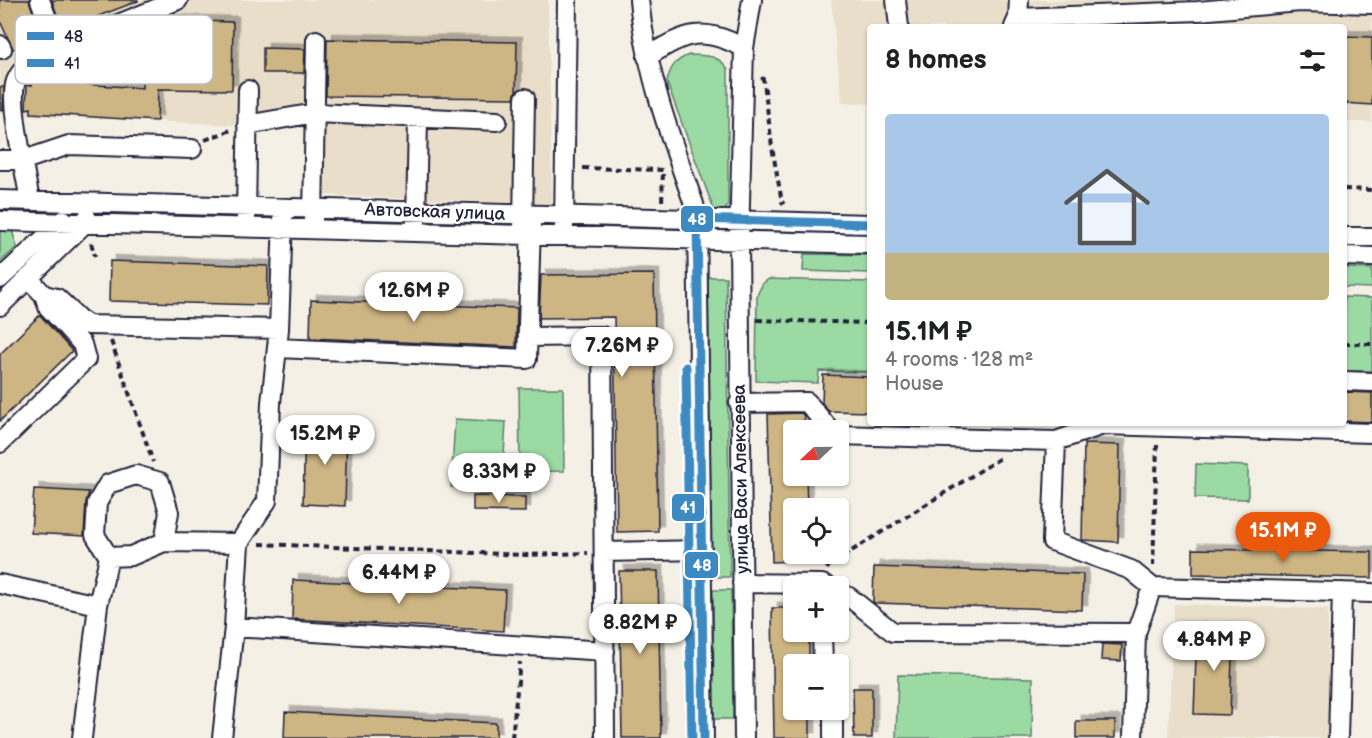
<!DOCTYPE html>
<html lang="en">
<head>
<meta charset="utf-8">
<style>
	:root { --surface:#fff; --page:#f6f6f6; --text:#202124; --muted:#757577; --line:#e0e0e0; --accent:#ea580c }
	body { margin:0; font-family:"Balsamiq Sans",sans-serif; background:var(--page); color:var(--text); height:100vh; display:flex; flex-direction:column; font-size:22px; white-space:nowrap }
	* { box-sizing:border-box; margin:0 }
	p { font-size:20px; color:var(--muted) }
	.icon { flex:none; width:33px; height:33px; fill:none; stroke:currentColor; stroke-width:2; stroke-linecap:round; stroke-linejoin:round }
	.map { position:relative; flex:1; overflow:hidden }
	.sheet { position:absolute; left:867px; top:24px; width:480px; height:402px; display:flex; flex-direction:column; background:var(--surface); border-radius:6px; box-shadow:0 2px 4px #0004 }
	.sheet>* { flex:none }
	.needle { width:39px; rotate:248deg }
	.controls { position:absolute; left:783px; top:420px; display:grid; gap:12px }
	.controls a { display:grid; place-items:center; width:66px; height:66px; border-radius:6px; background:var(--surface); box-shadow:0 2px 4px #0004; font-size:30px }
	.price { position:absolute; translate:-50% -51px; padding:0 14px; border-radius:21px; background:#fff; color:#222; font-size:20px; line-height:39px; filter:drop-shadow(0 2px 3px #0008) }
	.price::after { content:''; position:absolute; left:50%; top:36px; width:18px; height:14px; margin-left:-9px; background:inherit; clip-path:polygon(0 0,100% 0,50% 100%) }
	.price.on { background:var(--accent); color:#fff }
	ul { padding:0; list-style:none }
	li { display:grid; align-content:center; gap:12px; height:318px; padding:0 18px }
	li+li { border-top:2px solid var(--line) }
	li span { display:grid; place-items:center; height:186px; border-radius:6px; color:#555 }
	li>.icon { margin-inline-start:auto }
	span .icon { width:108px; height:108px; fill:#fffc; stroke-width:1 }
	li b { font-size:26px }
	h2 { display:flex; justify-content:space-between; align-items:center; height:72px; padding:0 18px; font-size:26px }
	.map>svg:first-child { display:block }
	.built { fill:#e9dec9 }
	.green { fill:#9bdaa3; stroke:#5e7e6f; stroke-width:1.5 }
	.building { fill:#cdb584; stroke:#22223b; stroke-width:1.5; filter:url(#shadow) }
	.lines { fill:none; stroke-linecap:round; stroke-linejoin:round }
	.minor-casing { stroke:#22223b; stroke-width:22 }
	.path { stroke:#22223b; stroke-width:4; stroke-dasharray:6 4.5; stroke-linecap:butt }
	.minor { stroke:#fff; stroke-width:18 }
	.bus-1-casing { stroke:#fff; stroke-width:14 }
	.bus-2-casing { stroke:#fff; stroke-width:14 }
	.bus-1 { stroke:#3d8ac2; stroke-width:9 }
	.bus-2 { stroke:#3d8ac2; stroke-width:9 }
	.labels { text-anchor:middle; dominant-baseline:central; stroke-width:4.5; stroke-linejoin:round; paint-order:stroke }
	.street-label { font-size:18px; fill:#22223b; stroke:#fff }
	.key { fill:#fff; stroke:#bdbdc4; stroke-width:1.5 }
	.key-label { font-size:16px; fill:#22223b }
	.line-badge { stroke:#fff; stroke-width:2 }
	.badge-label { font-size:16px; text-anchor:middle; font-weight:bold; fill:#fff }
</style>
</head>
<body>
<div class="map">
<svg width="1372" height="738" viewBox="0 0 1372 738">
	<defs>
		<filter id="shadow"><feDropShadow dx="5.5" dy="-5.5" stdDeviation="0" flood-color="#0004"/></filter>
	</defs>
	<rect width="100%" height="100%" fill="#f5f0e6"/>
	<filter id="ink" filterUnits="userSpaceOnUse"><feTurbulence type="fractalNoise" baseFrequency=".0167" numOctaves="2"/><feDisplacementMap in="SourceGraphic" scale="12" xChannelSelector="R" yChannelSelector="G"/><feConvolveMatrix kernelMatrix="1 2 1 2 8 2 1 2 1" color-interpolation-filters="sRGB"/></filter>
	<g filter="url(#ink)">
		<path class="built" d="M0,0H548L552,204L321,195V129L0,114Z
			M831,0H1372V122H1344V27H870V104L842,102Z
			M1174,604L1328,609V738H1168Z"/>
		<path class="green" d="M689,55C705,56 720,54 728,70V206L722,213H717L714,210L667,83C669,69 675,60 689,55Z
			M0,230H12L17,247L0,262Z
			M804,254L870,255V273L803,271Z
			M1344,268L1372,269V288L1344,287Z
			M708,277H726L730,577H712Z
			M769,279L870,282V372L819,371L818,383L756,381L757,295L763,283Z
			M1344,297L1372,298V371H1344Z
			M519,388H563L564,471L520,472Z
			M455,419L506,422L502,490L451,487Z
			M1196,464L1248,466V499L1195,498Z
			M713,590H731L733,719H714Z
			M898,675L1033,678L1032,738H896Z"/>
		<path class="building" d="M0,0H29L40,33L44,38L13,49L0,21Z
			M52,0H138V1L62,30Z
			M159,20L233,22L232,90L158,89L157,121L31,113V108L26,109L27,85H32V81L142,88L143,29L159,30Z
			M1344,36L1372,37V105L1344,103Z
			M327,39L517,42L516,91L514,98L326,96Z
			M263,48L305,49L304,73H263Z
			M0,87H4L3,110H0Z
			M110,261L268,266L267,305L109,301Z
			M654,274L658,531L617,532L614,317L539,318L541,275Z
			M311,300L517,308L516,347L310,338Z
			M40,315L72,351L0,421V354Z
			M823,375L870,377V412L829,411L822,403Z
			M1344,392L1372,393V422L1344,421Z
			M802,413L804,417L805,430H794V476H806L807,508H794V561L772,562L768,414Z
			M305,426L347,427L345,506L303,504Z
			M1084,444L1120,445L1118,542L1082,540Z
			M34,489L89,492L86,502L84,536L31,533Z
			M473,496L525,497V512L473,511Z
			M1193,549L1372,552V578L1193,574Z
			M874,567L1083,574L1082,610L875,603L873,602Z
			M619,571H658L661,738H622Z
			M293,580L505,590L503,631L292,619Z
			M772,608H794V632H809V664H794V710H810V738H774Z
			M1197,628L1233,629L1230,715L1194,714Z
			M1102,644L1122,645L1121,661L1101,660Z
			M853,688H872V738H854Z
			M285,712L496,723V738H284Z
			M1076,721H1115V738H1076Z"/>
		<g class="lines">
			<defs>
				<path id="minor" d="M40,0L51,29
					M639,0C646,71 670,137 694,204L697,219L704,738
					M896,0L899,27
					M1018,18L1019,0
					M1014,27L1018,18L1198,11L1300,2L1372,4
					M0,45L2,49
					M647,57C687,32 702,26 744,48
					M247,125L315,113L497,121
					M0,160H24L69,145L192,149
					M0,200L870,224
					M30,201C26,175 8,102 16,81C21,69 30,63 41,55L178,0
					M246,217L248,90
					M313,219L316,40
					M0,221L870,244
					M416,222L418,118
					M523,224L525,98
					M564,226L567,0
					M1344,237H1372
					M1344,256L1372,257
					M28,278L44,295L57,298L79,319L88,325L279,329
					M0,279L64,220
					M0,306L84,224L87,218
					M528,337L602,336L605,738
					M277,348L527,359L531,224
					M1344,381L1372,382
					M739,403L807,402L830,430
					M838,435L1056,441L1103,425L1372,433
					M1056,441L1052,541L1131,570L1152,587L1372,593
					M0,443L86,359L82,344L48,307L44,295
					M164,542L239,543
					M604,552L702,550
					M742,583L822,584L827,586
					M0,584L98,605
					M838,592L849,597L893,632L1136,633
					M234,627L605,651
					M822,632L823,664
					M833,710V738
					M82,738L98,605L109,557L95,535L97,503L108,484L136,475L160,482L169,512L164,542L131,556L109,557
					M222,738L234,627L239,543L267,501L271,403L279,329L283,219
					M744,738L739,241L744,48L752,0
					M1133,738L1136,633L1152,587
					M1338,738L1342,592"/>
			</defs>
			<use href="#minor" class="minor-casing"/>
			<path class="path" d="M762,77L764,82L772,147L782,202L784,204
				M205,140L231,130
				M583,168L663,170L662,203
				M1344,189L1372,190
				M91,243L95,256
				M757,320L870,323
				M111,341L153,462
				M1344,344H1372
				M260,544L526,555L588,553
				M1153,566L1157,445
				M827,569L829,565L1002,457
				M512,738L520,662"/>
			<use href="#minor" class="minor"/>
			<defs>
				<path id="bus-1" d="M704,738L697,219L870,224"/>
				<path id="bus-2" d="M686,367L692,738"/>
			</defs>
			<use href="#bus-1" class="bus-1-casing"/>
			<use href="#bus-2" class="bus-2-casing"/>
			<use href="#bus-1" class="bus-1"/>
			<use href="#bus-2" class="bus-2"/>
		</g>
	</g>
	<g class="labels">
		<g class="street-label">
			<text transform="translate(435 212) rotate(2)">Автовская улица</text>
			<text transform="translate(741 479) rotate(-91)">улица Васи Алексеева</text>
		</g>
	</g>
	<rect x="15" y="15" width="198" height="69" rx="9" class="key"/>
	<rect x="27" y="32" width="27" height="8" fill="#3d8ac2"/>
	<rect x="27" y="59" width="27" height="8" fill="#3d8ac2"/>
	<g class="key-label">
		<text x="64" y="42">48</text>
		<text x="64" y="69">41</text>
	</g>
	<g class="line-badge">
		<rect x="680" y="205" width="34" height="28" rx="6" fill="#3d8ac2"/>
		<rect x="671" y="493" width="34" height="29" rx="6" fill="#3d8ac2"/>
		<rect x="684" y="551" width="35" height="28" rx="6" fill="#3d8ac2"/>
	</g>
	<g class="badge-label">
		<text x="697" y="225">48</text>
		<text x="688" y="513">41</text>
		<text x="702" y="571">48</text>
	</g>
</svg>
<div class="controls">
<a><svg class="needle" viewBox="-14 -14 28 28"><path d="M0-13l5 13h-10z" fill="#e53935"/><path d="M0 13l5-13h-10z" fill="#757577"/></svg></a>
<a><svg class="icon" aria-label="locate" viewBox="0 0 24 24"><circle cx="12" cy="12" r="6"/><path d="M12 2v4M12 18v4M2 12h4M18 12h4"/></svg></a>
<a>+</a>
<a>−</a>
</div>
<b class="price" style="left:414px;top:323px">12.6M ₽</b>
<b class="price" style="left:622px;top:378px">7.26M ₽</b>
<b class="price" style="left:325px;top:466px">15.2M ₽</b>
<b class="price" style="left:499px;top:504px">8.33M ₽</b>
<b class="price on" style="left:1283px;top:563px">15.1M ₽</b>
<b class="price" style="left:399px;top:605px">6.44M ₽</b>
<b class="price" style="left:640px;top:655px">8.82M ₽</b>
<b class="price" style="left:1214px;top:672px">4.84M ₽</b>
<section class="sheet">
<h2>8 homes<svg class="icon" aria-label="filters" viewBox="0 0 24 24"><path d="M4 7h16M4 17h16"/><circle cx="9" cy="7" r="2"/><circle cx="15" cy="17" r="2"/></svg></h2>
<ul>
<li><span style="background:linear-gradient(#a9c7e8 75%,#c2b280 0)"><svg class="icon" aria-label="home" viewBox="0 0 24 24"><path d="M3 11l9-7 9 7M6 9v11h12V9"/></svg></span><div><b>15.1M ₽</b><p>4 rooms · 128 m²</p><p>House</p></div></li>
</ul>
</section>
</div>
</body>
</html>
